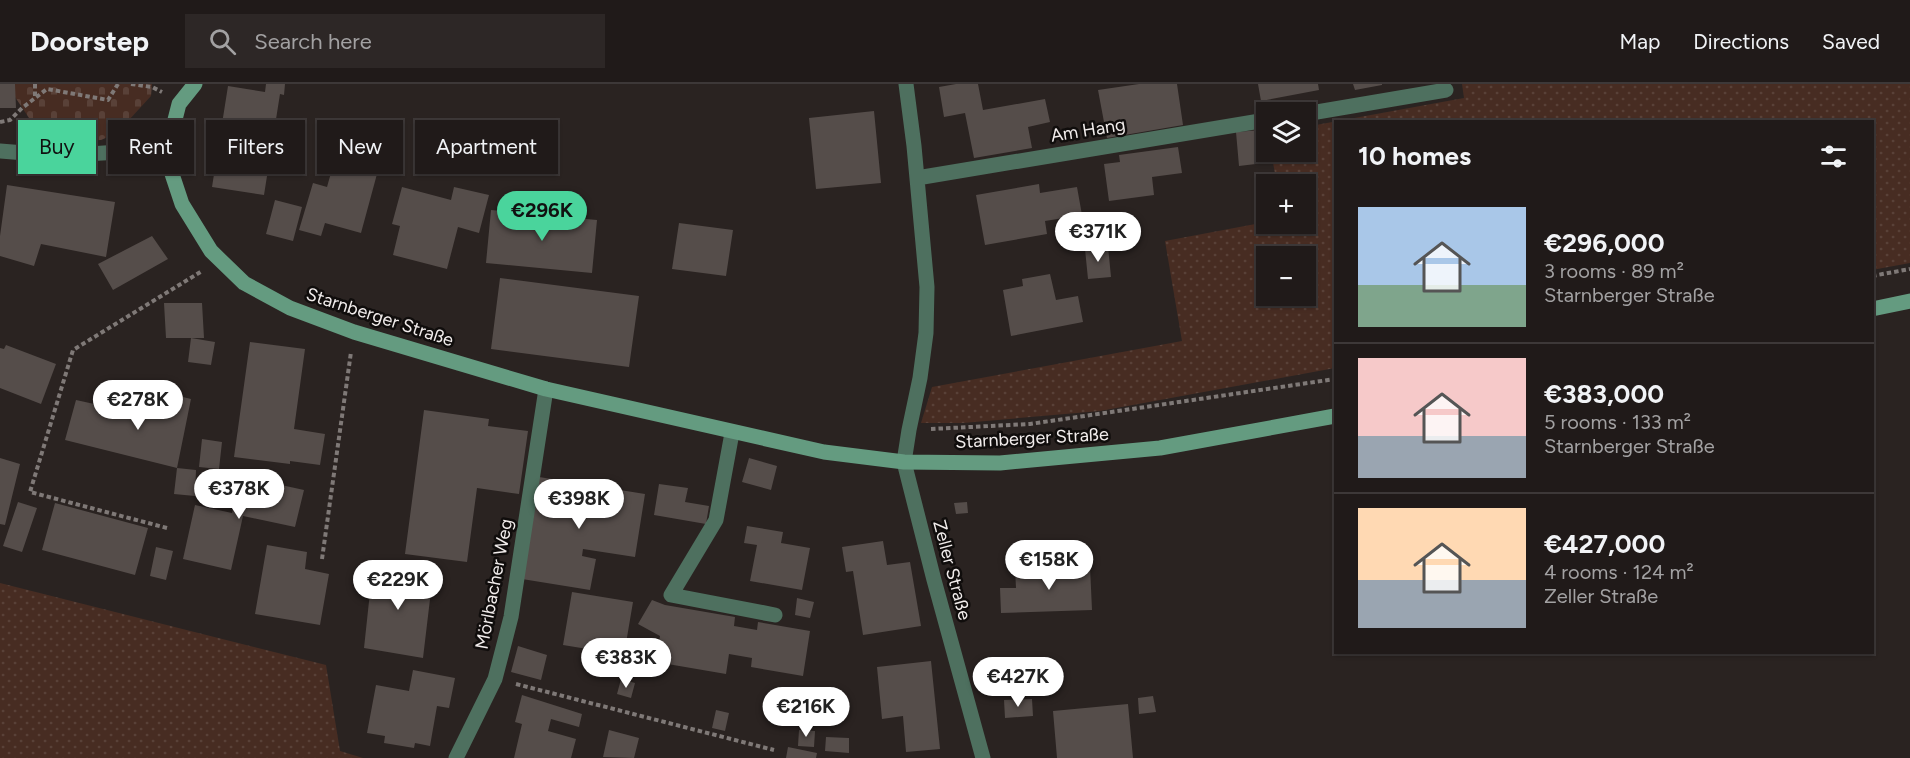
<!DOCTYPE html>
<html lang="en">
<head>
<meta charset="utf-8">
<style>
	:root { --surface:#201a19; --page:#2d2726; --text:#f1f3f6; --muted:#a2a1a2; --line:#3d3838; --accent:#4ad49c }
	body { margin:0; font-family:Figtree,sans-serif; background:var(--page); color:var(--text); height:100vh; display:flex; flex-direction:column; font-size:22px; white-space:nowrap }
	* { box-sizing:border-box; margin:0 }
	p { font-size:20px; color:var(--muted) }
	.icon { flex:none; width:33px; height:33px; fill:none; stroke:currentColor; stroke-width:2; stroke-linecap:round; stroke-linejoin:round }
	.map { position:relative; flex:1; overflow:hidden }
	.side { position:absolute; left:1334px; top:36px; width:540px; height:534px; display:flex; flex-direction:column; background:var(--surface); border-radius:0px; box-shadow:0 2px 4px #0004,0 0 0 2px var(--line) }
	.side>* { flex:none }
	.guide { position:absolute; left:18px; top:36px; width:570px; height:54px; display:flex; gap:12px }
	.buttons { position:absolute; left:1256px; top:18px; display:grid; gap:12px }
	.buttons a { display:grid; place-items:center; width:60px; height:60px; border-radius:0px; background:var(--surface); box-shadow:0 2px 4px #0004,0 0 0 2px var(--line); font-size:30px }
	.price { position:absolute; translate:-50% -51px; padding:0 14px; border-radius:21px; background:#fff; color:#222; font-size:20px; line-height:39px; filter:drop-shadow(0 2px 3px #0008) }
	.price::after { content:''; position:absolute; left:50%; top:36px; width:18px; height:14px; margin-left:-9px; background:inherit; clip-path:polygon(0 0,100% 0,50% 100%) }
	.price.current { background:var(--accent); color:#111 }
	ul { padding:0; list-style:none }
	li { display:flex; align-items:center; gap:18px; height:150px; padding:0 24px }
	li+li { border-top:2px solid var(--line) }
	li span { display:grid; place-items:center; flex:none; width:168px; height:120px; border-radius:0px; color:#555 }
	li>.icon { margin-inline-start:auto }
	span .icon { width:72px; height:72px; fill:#fffc; stroke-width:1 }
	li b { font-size:26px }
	h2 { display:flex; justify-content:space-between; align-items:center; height:72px; padding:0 24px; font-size:26px }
	.chip { padding:0 21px; border-radius:0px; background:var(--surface); box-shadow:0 2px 4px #0004,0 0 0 2px var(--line); font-size:21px; line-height:54px }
	.chip.current { background:var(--accent); color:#111 }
	header { display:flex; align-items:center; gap:36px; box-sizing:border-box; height:84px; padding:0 30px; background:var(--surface); border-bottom:2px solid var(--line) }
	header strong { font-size:28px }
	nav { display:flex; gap:33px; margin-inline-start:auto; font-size:21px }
	.search { width:420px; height:54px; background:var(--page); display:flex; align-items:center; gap:15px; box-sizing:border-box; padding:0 21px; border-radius:0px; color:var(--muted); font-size:22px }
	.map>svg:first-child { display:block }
	.green { fill:url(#green-dots); fill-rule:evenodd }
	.cemetery { fill:url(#cemetery-stones) }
	.building { fill:#554d4a }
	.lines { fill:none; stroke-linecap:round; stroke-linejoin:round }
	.path { stroke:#7f7977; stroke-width:4; stroke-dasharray:4.5 3; stroke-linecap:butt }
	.street { stroke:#4e705f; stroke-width:15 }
	.secondary { stroke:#649b80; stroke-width:15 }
	.labels { text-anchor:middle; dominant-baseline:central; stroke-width:5; stroke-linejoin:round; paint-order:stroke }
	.street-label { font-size:18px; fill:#f2edec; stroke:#100d0c }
</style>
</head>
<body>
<header>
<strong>Doorstep</strong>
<div class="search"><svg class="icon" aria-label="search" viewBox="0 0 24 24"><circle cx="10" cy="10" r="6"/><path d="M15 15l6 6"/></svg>Search here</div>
<nav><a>Map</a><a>Directions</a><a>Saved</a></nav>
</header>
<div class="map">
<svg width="1910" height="674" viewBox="0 0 1910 674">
	<defs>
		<pattern id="green-dots" width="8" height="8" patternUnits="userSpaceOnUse" patternTransform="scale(1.5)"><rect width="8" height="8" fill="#472c22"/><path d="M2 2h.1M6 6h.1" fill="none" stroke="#594138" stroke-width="1.8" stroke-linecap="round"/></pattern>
		<pattern id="cemetery-stones" width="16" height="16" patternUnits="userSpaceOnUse" patternTransform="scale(1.5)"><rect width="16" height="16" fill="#472c22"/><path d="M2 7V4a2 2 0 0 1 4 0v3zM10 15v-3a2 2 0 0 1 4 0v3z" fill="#594138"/></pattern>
	</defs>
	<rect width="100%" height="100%" fill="#2a2321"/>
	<path class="green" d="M1462,0H1910V179L1872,186V38H1335V284L1100,327L963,339H921L932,303L1182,257L1165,157L1266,138V140H1305V100H1277L1271,68H1305V43L1464,14ZM1266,172H1305V212H1266Z
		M0,499L326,581L340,667L363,674H0Z"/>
	<path class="cemetery" d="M15,0H152L151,12L117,49L101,56L64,58L35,43L15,13Z"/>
	<path class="building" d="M0,0H15L16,24H0Z
		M266,0H285L284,11L280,10L264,111L212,103L228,2L265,8Z
		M956,0H978L983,26L1045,15L1050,38L1028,43L1032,64L974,74L965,29L944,33L939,3Z
		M1139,0H1177L1183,41L1107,54L1098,6Z
		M1258,0H1318L1319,6L1261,17Z
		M1353,0H1382V1L1355,6Z
		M874,27L881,99L816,105L809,34Z
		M1261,46L1264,79L1239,82L1236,48Z
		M1178,63L1182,89L1152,93L1154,111L1109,117L1104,80L1120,78L1119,71Z
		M334,78L377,90L361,149L325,139L321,152L299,146L313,99L327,103Z
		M1039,100L1040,109L1077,103L1082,131L1045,137L1047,150L985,161L976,111Z
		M7,101L115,118L106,173L41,160L34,182L0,172V152Z
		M402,103L451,116L454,103L489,111L479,149L458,143L447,185L393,171L400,142L392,140Z
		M275,116L302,123L293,157L266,150Z
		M491,126L597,136L592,189L486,179Z
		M1079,138L1080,153L1065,154L1064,139Z
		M679,139L733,146L726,192L672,185Z
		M152,152L168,175L113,206L98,180Z
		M1108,162L1111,193L1088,195L1085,165Z
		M1050,190L1056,216L1078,212L1083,238L1011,252L1003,206L1023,202L1022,195Z
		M500,194L639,212L629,283L491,265Z
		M164,219H202L204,254H166Z
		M191,254L215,258L211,281L188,278Z
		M250,258L305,265L294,345L325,350L320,381L290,377V380L234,373Z
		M6,261L56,280L41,320L0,304V264L4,265Z
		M138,302L191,315L177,384L196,386L195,412L174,410L177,384L65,356L76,316L131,328Z
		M424,326L489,335L488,342L528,347L519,410L477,404L467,478L405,470Z
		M202,355L222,358L219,385L199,383Z
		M0,374L20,380L5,441L0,440Z
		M749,374L777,382L771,406L742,398Z
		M241,392L304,406L295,443L243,432L231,486L183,475L195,421L232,429Z
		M539,393L645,410L635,473L583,465L582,472L596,475L590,506L522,495Z
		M659,400L688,404L685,418L709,422L706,440L654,431Z
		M18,418L37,424L22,468L3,462Z
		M967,418L968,429L956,430L954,419Z
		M55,419L148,444L135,491L42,466Z
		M747,442L783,448L781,459L810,464L802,506L750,497L757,461L744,459Z
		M883,457L887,481L910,478L921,542L863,551L853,487L846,488L842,463Z
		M267,461L307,468L305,485L329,490L320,541L255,530Z
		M156,463L173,467L166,496L150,492Z
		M373,480L433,490L423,574L364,564Z
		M1090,482L1092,526L1001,529L1000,504H1016L1015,485Z
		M572,508L633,518L624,571L563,561Z
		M797,514L814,518L810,534L795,531Z
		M652,516L665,521L735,533L734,542L757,546L758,538L810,547L803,592L751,583L752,574L729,570L726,590L656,578L660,552L638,540Z
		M518,562L547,571L541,596L511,588Z
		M931,577L940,665L906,668L903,632L882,635L877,583Z
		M413,586L455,594L449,624L437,622L430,662L415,659L414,664L384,659L385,652L367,649L376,601L409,607Z
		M621,595L635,599L631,614L617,610Z
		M522,611L582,630L579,643L551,635L548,647L576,655L571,674H514L522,640L515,638Z
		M1153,612L1156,628L1139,630L1138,614Z
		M1032,615L1033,632L1005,634L1004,616Z
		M1128,620L1133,674H1057L1053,627Z
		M716,626L729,629L725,647L712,644Z
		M609,646L639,654L634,674L603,673Z
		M799,646L815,647L814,663L798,662Z
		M826,653L849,654V669L825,667Z
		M788,663L817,669L816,674H786Z"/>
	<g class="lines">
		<path class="path" d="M35,0V14
			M131,0L152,3L162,8
			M0,38L10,36L22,24L47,5L108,16L118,0
			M1872,192L1910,185
			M931,345L1030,340L1335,295
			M167,444L30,408L73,266L202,187
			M322,475L351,268
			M516,600L774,666"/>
		<path class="street" d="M906,0L914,62L927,203L926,249L920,294L909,346L904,378L934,496L983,674
			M1305,30L1446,6
			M0,67C57,72 114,73 169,59
			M917,94L1266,36
			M732,349L716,436L671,511L775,531
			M456,674L495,595L511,533L546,305"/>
		<path class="secondary" d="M195,0L179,20L169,59L170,84L182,120L211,167L244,199L290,224L354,248L546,305L824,368L904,378L1000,379L1160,364L1335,332
			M1872,225L1910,217"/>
	</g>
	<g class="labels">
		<g class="street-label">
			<text transform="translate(1088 46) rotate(-9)">Am Hang</text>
			<text transform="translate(380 233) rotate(18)">Starnberger Straße</text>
			<text transform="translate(1032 354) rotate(-3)">Starnberger Straße</text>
			<text transform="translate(952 486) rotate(75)">Zeller Straße</text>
			<text transform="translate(494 500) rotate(-79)">Mörlbacher Weg</text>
		</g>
	</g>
</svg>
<div class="buttons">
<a><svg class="icon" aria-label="layers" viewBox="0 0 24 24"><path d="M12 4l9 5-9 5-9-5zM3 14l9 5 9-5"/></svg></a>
<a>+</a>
<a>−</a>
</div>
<b class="price current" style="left:542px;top:158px">€296K</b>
<b class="price" style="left:1098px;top:179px">€371K</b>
<b class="price" style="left:138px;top:347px">€278K</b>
<b class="price" style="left:239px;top:436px">€378K</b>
<b class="price" style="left:579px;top:446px">€398K</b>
<b class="price" style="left:1049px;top:507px">€158K</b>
<b class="price" style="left:398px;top:527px">€229K</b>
<b class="price" style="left:626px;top:605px">€383K</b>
<b class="price" style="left:1018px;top:624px">€427K</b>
<b class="price" style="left:806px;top:654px">€216K</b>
<div class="guide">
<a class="chip current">Buy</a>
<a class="chip">Rent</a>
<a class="chip">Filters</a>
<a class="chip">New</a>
<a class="chip">Apartment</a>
</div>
<section class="side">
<h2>10 homes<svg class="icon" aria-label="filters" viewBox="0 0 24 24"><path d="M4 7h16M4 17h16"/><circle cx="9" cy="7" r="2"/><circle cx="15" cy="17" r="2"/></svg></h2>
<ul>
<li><span style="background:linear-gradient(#a9c7e8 65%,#7fa58c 0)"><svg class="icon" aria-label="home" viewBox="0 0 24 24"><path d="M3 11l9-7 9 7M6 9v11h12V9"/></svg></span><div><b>€296,000</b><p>3 rooms · 89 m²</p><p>Starnberger Straße</p></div></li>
<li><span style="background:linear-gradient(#f6c9c9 65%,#9aa5b1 0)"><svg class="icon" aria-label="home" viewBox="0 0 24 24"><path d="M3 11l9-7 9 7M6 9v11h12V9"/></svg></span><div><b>€383,000</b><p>5 rooms · 133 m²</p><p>Starnberger Straße</p></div></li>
<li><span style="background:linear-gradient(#ffd9b3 60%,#9aa5b1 0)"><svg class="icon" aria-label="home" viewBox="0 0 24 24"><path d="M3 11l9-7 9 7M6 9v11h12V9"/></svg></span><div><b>€427,000</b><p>4 rooms · 124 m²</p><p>Zeller Straße</p></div></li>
</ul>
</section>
</div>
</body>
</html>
